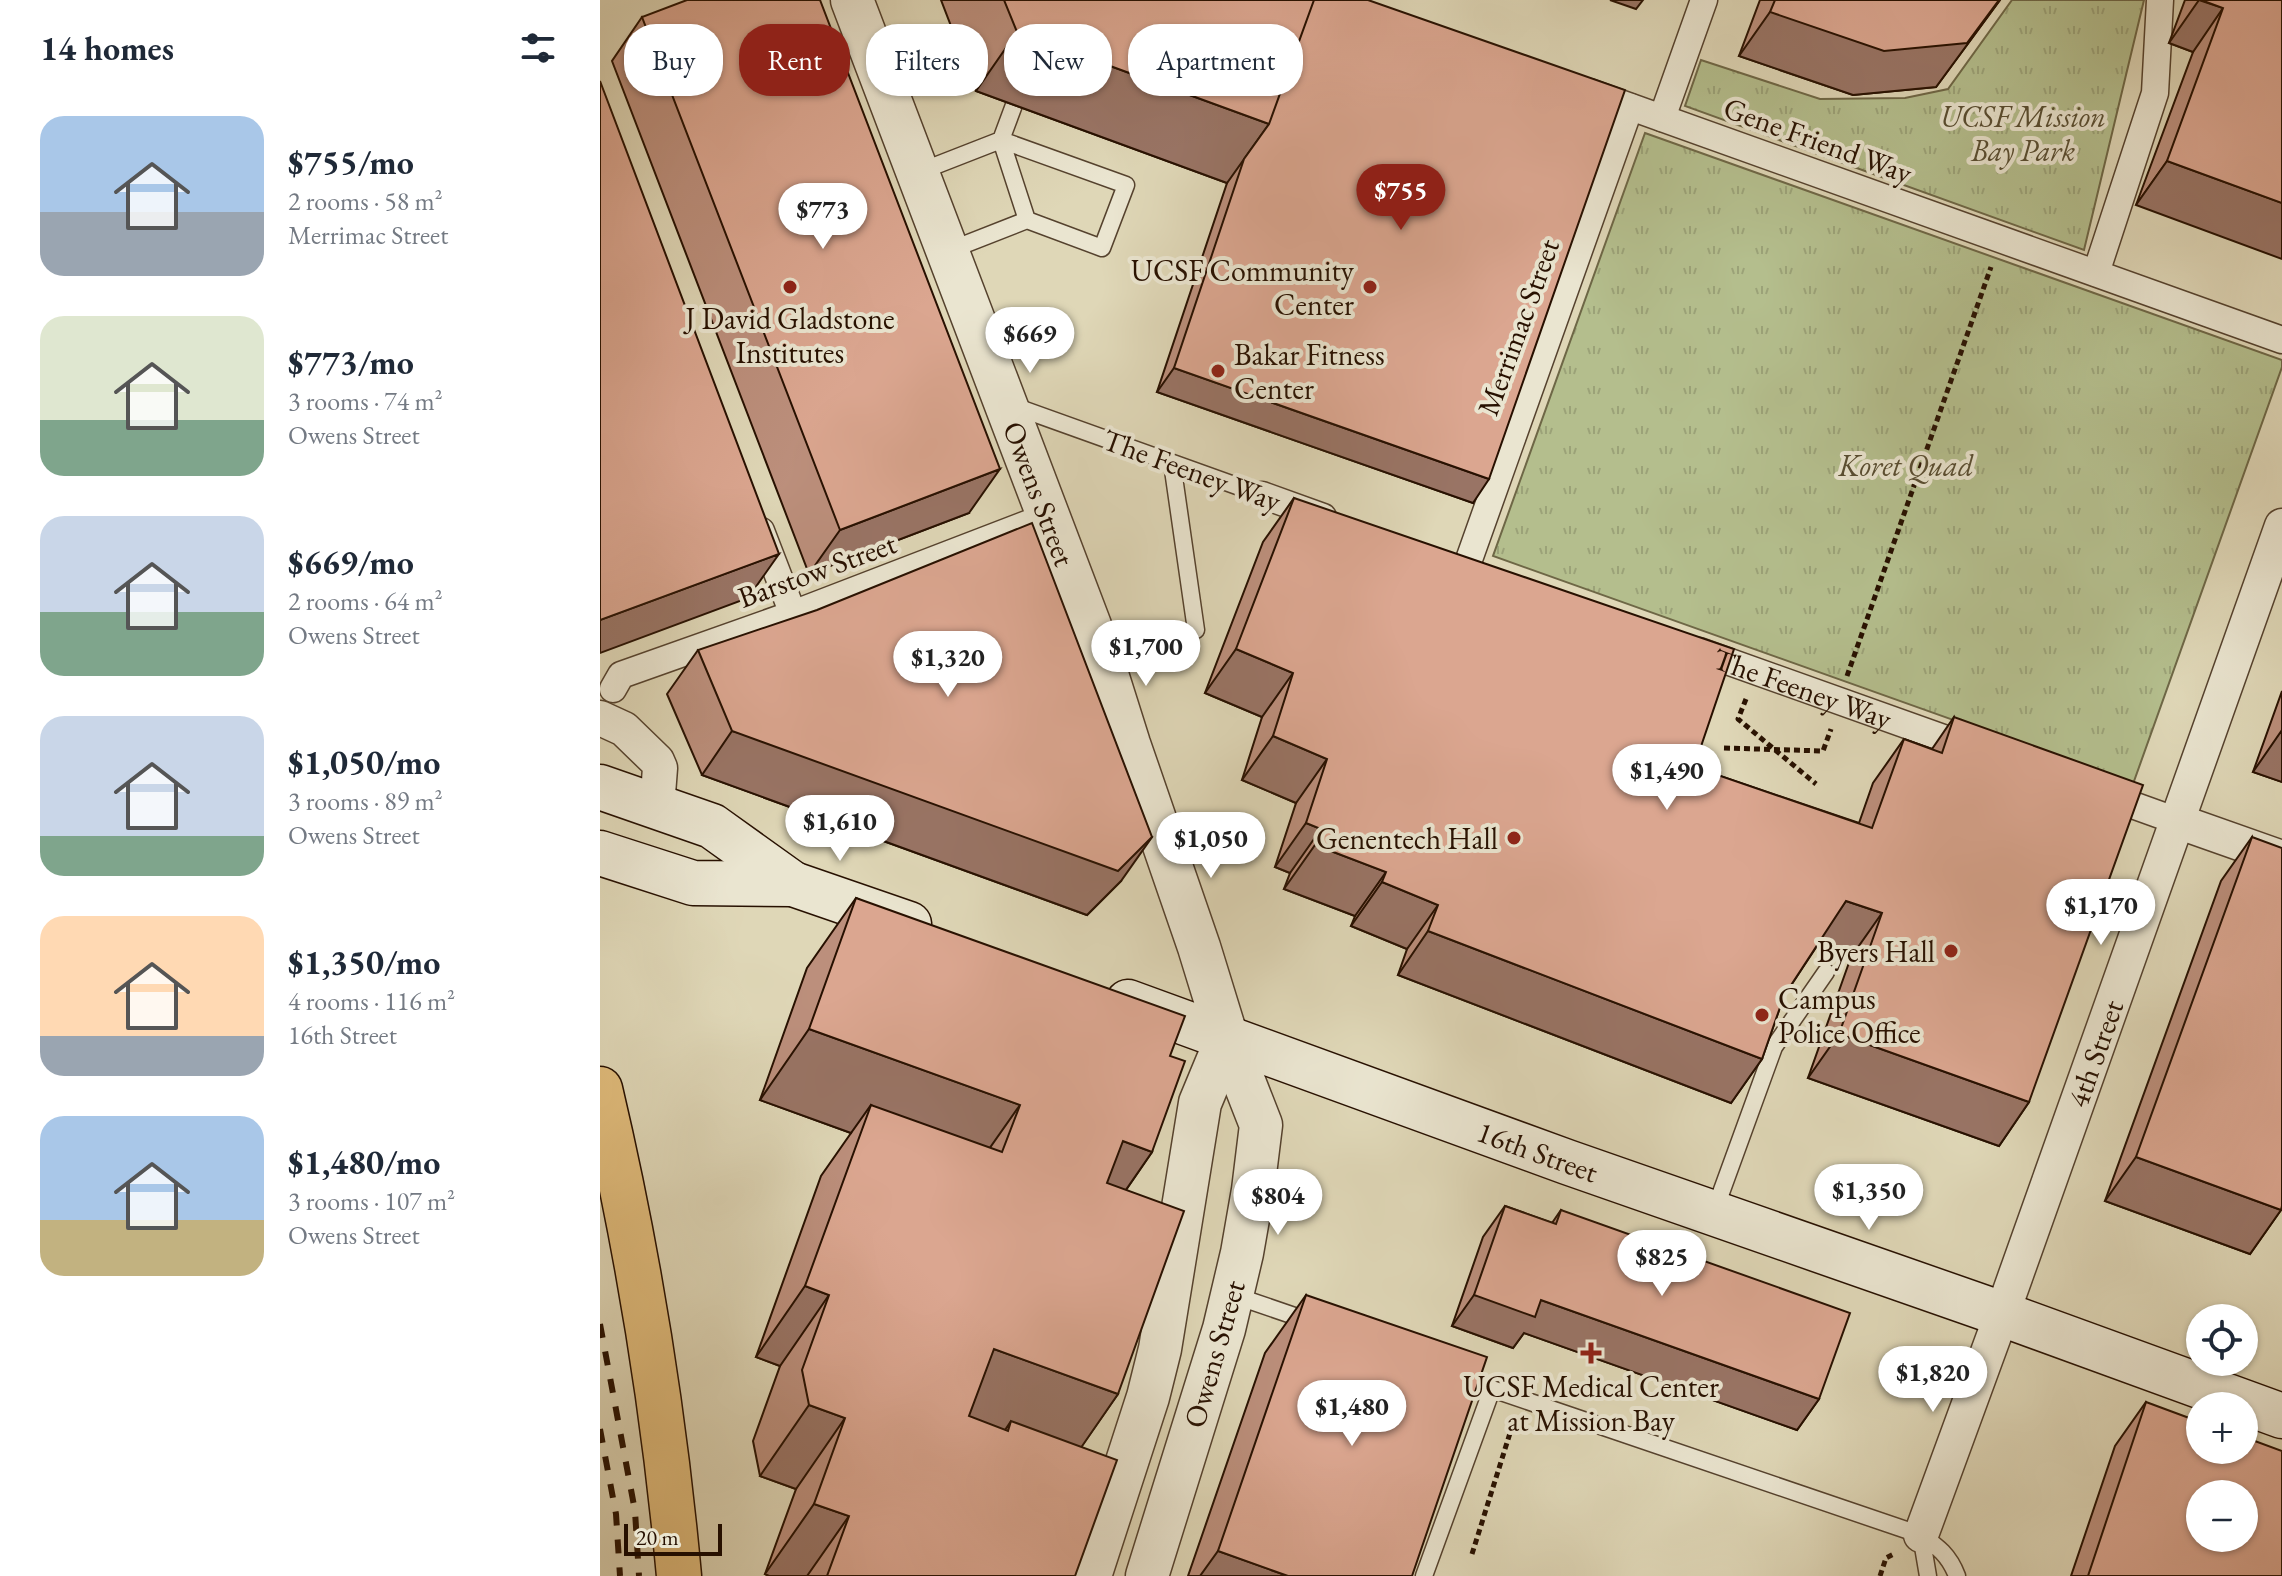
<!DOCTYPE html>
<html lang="en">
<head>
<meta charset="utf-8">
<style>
	:root { --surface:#fff; --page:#f2f2f3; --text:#1f2937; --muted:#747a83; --accent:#8f2418 }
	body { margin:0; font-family:"EB Garamond",serif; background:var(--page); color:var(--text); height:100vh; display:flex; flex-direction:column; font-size:30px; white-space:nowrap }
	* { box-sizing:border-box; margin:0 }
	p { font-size:26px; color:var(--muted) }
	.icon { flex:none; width:44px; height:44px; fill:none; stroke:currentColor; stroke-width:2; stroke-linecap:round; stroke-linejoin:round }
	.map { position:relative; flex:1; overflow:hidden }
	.side { display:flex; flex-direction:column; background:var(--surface); width:600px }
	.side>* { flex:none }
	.hud { position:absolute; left:24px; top:24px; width:760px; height:72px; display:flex; gap:16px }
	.controls { position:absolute; left:1586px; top:1304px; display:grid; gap:16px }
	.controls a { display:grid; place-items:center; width:72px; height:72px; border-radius:50%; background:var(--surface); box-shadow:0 2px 6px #0004; font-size:40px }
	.scale { position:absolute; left:24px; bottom:20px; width:98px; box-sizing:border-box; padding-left:8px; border:4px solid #271000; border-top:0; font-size:22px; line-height:28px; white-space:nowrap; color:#271000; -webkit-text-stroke:6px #eae5d0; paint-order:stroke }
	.price { position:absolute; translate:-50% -68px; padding:0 18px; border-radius:28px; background:#fff; color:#222; font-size:26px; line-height:52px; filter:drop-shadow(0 2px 4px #0008) }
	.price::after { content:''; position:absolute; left:50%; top:48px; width:24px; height:18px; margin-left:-12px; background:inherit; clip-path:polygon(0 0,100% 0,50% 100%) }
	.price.selected { background:var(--accent); color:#fff }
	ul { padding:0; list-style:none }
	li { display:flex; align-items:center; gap:24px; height:200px; padding:0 40px }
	li span { display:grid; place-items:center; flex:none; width:224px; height:160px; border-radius:24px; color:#555 }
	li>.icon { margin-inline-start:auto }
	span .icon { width:96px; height:96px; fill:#fffc; stroke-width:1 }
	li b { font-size:34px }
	h2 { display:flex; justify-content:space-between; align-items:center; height:96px; padding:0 40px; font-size:34px }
	.pill { padding:0 28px; border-radius:32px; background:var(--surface); box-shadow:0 2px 6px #0004; font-size:28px; line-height:72px }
	.pill.selected { background:var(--accent); color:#fff }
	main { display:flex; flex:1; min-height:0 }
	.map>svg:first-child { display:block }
	.grass { fill:url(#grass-tufts); stroke:#6e6746; stroke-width:2 }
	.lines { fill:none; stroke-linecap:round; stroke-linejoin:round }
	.service-casing { stroke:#55422e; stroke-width:19 }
	.pedestrian-casing { stroke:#55422e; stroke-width:29 }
	.minor-casing { stroke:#55422e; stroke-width:37 }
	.tertiary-casing { stroke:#55422e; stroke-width:45 }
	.secondary-casing { stroke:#271000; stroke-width:47 }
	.motorway-casing { stroke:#271000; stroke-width:47 }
	.path { stroke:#271000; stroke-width:5; stroke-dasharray:6 4; stroke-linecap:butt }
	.service { stroke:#eae5d0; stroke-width:16 }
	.pedestrian { stroke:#eae5d0; stroke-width:26 }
	.minor { stroke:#eae5d0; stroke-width:34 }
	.tertiary { stroke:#eae5d0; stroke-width:42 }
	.secondary { stroke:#eae5d0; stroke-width:44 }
	.motorway { stroke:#e0bc7c; stroke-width:44 }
	.rail { stroke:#271000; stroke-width:6; stroke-dasharray:14 14; stroke-linecap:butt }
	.wall { fill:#bc8f7c; stroke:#271000; stroke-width:2 }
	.shaded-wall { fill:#997465; stroke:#271000; stroke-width:2 }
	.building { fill:#dba690; stroke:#271000; stroke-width:2; fill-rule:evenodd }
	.poi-dot { fill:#8f2418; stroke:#eae5d0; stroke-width:3 }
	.labels { text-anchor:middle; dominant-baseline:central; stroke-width:8; stroke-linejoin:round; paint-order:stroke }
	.park-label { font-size:30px; font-style:italic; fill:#584d31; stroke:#eae5d0 }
	.street-label { font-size:30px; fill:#271000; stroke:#eae5d0 }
	.poi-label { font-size:30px; fill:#271000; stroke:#eae5d0; text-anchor:end }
</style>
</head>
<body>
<main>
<section class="side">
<h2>14 homes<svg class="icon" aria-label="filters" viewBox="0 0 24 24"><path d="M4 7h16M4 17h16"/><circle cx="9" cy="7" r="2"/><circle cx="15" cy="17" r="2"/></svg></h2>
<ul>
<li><span style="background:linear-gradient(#a9c7e8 60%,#9aa5b1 0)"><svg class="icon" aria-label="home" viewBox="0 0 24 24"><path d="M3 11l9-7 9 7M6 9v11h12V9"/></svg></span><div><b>$755/mo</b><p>2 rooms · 58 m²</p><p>Merrimac Street</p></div></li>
<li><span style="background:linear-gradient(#dfe7d0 65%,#7fa58c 0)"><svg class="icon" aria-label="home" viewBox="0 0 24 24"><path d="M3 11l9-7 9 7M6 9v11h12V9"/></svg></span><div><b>$773/mo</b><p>3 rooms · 74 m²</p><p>Owens Street</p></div></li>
<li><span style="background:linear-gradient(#c9d6e8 60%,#7fa58c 0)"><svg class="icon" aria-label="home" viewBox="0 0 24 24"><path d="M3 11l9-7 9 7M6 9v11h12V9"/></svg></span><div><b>$669/mo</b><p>2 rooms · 64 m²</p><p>Owens Street</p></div></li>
<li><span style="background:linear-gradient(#c9d6e8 75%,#7fa58c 0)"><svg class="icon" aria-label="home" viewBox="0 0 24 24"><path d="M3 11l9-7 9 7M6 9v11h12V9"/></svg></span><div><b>$1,050/mo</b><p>3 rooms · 89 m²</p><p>Owens Street</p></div></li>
<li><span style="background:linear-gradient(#ffd9b3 75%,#9aa5b1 0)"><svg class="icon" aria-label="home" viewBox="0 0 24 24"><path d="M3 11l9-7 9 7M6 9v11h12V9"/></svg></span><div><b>$1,350/mo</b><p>4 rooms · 116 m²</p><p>16th Street</p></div></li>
<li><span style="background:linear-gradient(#a9c7e8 65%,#c2b280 0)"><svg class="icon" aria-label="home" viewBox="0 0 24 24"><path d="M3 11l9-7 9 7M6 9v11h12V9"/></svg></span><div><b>$1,480/mo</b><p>3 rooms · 107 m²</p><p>Owens Street</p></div></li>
</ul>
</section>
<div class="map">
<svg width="1682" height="1576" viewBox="0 0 1682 1576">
	<defs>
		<pattern id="grass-tufts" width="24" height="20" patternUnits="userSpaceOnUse" patternTransform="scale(2)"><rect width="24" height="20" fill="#b4be8d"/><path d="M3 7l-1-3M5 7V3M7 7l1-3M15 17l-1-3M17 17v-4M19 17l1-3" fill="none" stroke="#9ba278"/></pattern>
	</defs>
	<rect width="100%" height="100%" fill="#dfd7b7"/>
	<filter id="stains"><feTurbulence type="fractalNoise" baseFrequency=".0025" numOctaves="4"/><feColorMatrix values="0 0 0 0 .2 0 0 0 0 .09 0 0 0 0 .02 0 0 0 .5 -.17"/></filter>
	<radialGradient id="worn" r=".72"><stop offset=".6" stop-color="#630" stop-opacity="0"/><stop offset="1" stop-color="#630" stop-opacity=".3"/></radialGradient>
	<path class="grass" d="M1412,0H1544L1484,250L1085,106L1101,60L1220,99L1305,98L1348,89Z
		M1045,133L1682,360V367L1533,784L893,556Z"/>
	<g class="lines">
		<defs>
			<path id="service" d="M401,140L526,185L502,248L427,220
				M319,172L401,140L414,105
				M348,251L427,220L401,140
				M411,405L662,495
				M572,463L596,630
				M1114,1212L1174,1047L1226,972
				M633,1295L712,1322
				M861,1376L892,1389L1321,1535C1338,1547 1349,1555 1357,1576
				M1321,1535L1328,1576
				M824,1576L892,1389"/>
			<g id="pedestrian">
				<path d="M989,92L1682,340"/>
				<path d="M1062,118L1104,0"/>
				<path d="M1496,273L1555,93L1560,0"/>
				<path d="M662,495L723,517"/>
				<path d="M161,531L193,614"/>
				<path d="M866,568L1030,107"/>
				<path id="s1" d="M1099,651L1374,749"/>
				<path d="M13,689L21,675L193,614L448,516"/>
				<path d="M1502,794L1577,821"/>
			</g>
			<g id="minor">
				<path d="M0,718L24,729L57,761L60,768L57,807"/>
				<path d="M1577,821L1682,858"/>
				<path id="s2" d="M1321,1535L1402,1314L1682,526"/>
			</g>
			<g id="tertiary">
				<path id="s3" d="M252,0L500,652L529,744L599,947L627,1038L661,1125L653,1190L642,1253L624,1329L547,1576"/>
				<path d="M490,1576L548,1397L560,1349L600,1103L627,1038"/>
			</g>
			<g id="secondary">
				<path d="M0,787L112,826L193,884"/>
				<path d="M0,853L93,883L193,884L309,924"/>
				<path id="s4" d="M528,1002L967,1162L1402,1314L1682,1416"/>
			</g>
			<path id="motorway" d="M0,1089C38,1250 64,1411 79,1576"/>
		</defs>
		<use href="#service" class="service-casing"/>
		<use href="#pedestrian" class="pedestrian-casing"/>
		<use href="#minor" class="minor-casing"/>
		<use href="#tertiary" class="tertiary-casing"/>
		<use href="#secondary" class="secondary-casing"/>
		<use href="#motorway" class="motorway-casing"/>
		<path class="path" d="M1247,676L1391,267
			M1146,699L1138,719L1216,784
			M1124,748L1223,751L1231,729
			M872,1554L911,1430
			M1280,1576L1286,1558L1294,1554"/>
		<use href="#service" class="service"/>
		<use href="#pedestrian" class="pedestrian"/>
		<use href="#minor" class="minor"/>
		<use href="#tertiary" class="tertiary"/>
		<use href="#secondary" class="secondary"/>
		<use href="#motorway" class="motorway"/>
		<path class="rail" d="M0,1324L35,1511L39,1576
			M0,1429L16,1514L20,1576"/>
	</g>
	<path class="wall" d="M341,0H768L873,503L557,392L627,183L376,91Z
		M1160,0H1400L1336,87L1253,95L1139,56Z
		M1585,0H1682L1536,205L1593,52L1569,43Z
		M42,17L369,513L209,574L12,61Z
		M694,498L1094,767L1259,823L1273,783L1304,739L1332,749L1354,717L1429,1102L1399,1146L1208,1078L1251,957L1217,946L1184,996L1162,1059L1131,1103L798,975L807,949L751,926L755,916L684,889L690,873L675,867L696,803L642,780L662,717L605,693L663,542Z
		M98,650L521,881L487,915L102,775L67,694Z
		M1682,691V782L1653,772Z
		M1652,837L1681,1210L1650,1254L1505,1201L1621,881Z
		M256,898L570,1056L552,1152L526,1190L518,1394L481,1447L475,1576H169L165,1574L196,1489L160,1476L153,1441L180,1366L156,1357L221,1176L251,1133L160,1100L207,968Z
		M905,1206L952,1223L961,1210L1219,1399L1197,1430L924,1333L913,1348L852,1326L883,1237Z
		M706,1295L812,1576H588L665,1353Z
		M1546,1402L1682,1576H1471L1515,1446Z"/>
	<path class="shaded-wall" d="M1010,0H1043L1036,9Z
		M1400,0L1336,87L1253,95L1139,56L1170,12Z
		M1599,0L1623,8L1593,52L1569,43Z
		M417,32L669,124L627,183L376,91Z
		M1567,161L1682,203V259L1536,205Z
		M574,368L889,479L873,503L557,392Z
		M400,469L369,513L209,574L240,530Z
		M179,554L148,598L0,653V620Z
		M636,649L693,673L662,717L605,693Z
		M1682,730V782L1653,772Z
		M132,731L552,837L521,881L487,915L102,775Z
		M673,736L727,759L696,803L642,780Z
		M706,823L721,829L690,873L675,867Z
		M715,845L786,872L755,916L684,889Z
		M782,882L838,905L807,949L751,926Z
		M1246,901L1282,913L1251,957L1215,945Z
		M828,931L1162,1059L1131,1103L798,975Z
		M209,1029L420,1105L370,1176L271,1105L251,1133L160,1100Z
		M1239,1034L1429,1102L1399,1146L1208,1078Z
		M523,1141L552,1152L503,1223L473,1212Z
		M1536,1157L1681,1210L1650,1254L1505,1201Z
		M205,1286L229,1295L180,1366L156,1357Z
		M874,1295L941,1300L1219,1399L1197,1430L924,1333L913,1348L852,1326Z
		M394,1349L518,1394L469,1465L408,1431L411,1421L399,1439L345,1419Z
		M209,1405L245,1418L196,1489L160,1476Z
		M214,1504L249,1516L207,1576H169L165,1574Z
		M618,1551L688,1576H600Z"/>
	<path class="building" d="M87,0H220L400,469L240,530L42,17Z
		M404,0H714L669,124L417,32Z
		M714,0H768L1025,90L889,479L574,368L644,159L669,124Z
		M1175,0H1399L1367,43L1284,51L1170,12Z
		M1601,0H1682V203L1567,161L1623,8Z
		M0,81L179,554L0,620Z
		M694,498L1134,649L1094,767L1272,828L1304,739L1342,753L1354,717L1543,785L1429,1102L1239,1034L1282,913L1246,901L1184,996L1162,1059L828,931L838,905L782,882L786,872L715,845L721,829L706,823L727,759L673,736L693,673L636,649Z
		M432,523L552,837L518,871L132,731L98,650L217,610Z
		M1652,837L1682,848V1206L1681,1210L1536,1157Z
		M256,898L585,1016L570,1056L585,1061L552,1152L523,1141L507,1183L584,1211L518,1394L394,1349L369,1416L408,1431L411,1421L517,1460L475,1576H227L249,1516L214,1504L245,1418L209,1405L202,1370L229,1295L205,1286L271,1105L402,1152L420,1105L209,1029Z
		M905,1206L956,1224L961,1210L1250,1313L1219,1399L941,1300L935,1317L874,1295Z
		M706,1295L887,1357L812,1576H688L618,1551Z
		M1546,1402L1600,1422V1450H1644V1437L1682,1451V1576H1488ZM1600,1494H1644V1538H1600Z"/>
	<g class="poi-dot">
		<circle cx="190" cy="287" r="8"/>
		<circle cx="770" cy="287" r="8"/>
		<circle cx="618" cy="371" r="8"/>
		<circle cx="914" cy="838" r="8"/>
		<circle cx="1351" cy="951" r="8"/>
		<circle cx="1162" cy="1015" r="8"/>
		<path d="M987 1341h8v8h8v8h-8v8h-8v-8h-8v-8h8z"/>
	</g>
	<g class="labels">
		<g class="park-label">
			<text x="1423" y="116">UCSF Mission<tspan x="1423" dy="34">Bay Park</tspan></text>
			<text x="1306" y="465">Koret Quad</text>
		</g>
		<g class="street-label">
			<text transform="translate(1218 140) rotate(20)">Gene Friend Way</text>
			<text transform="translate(918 327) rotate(-70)">Merrimac Street</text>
			<text transform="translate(592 470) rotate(20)">The Feeney Way</text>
			<text stroke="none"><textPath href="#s3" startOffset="528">Owens Street</textPath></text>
			<text transform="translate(217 570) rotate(-20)">Barstow Street</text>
			<text stroke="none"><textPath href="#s1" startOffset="110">The Feeney Way</textPath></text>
			<text stroke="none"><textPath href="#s2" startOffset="512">4th Street</textPath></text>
			<text stroke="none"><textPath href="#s4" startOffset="436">16th Street</textPath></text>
			<text transform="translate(614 1354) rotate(-74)">Owens Street</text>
		</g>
		<g class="poi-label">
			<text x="754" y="270">UCSF Community<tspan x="754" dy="34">Center</tspan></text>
			<text x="190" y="318" text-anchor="middle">J David Gladstone<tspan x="190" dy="34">Institutes</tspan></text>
			<text x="634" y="354" text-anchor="start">Bakar Fitness<tspan x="634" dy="34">Center</tspan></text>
			<text x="898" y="838">Genentech Hall</text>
			<text x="1335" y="951">Byers Hall</text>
			<text x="1178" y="998" text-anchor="start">Campus<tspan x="1178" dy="34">Police Office</tspan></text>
			<text x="991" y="1386" text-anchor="middle">UCSF Medical Center<tspan x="991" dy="34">at Mission Bay</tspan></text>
		</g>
	</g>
	<rect width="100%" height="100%" filter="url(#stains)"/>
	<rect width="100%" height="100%" fill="url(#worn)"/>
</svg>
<div class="controls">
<a><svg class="icon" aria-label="locate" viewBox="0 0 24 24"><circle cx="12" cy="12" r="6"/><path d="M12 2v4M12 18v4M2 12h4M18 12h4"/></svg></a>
<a>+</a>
<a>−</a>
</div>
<div class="scale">20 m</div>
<b class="price selected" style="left:801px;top:232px">$755</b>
<b class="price" style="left:223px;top:251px">$773</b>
<b class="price" style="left:430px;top:375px">$669</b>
<b class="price" style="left:546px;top:688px">$1,700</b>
<b class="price" style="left:348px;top:699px">$1,320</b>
<b class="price" style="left:1067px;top:812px">$1,490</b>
<b class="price" style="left:240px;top:863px">$1,610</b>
<b class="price" style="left:611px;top:880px">$1,050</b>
<b class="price" style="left:1501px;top:947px">$1,170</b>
<b class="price" style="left:1269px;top:1232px">$1,350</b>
<b class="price" style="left:678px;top:1237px">$804</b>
<b class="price" style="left:1062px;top:1298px">$825</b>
<b class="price" style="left:1333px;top:1414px">$1,820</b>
<b class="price" style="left:752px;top:1448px">$1,480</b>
<div class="hud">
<a class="pill">Buy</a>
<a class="pill selected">Rent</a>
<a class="pill">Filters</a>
<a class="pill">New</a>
<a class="pill">Apartment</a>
</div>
</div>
</main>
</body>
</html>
